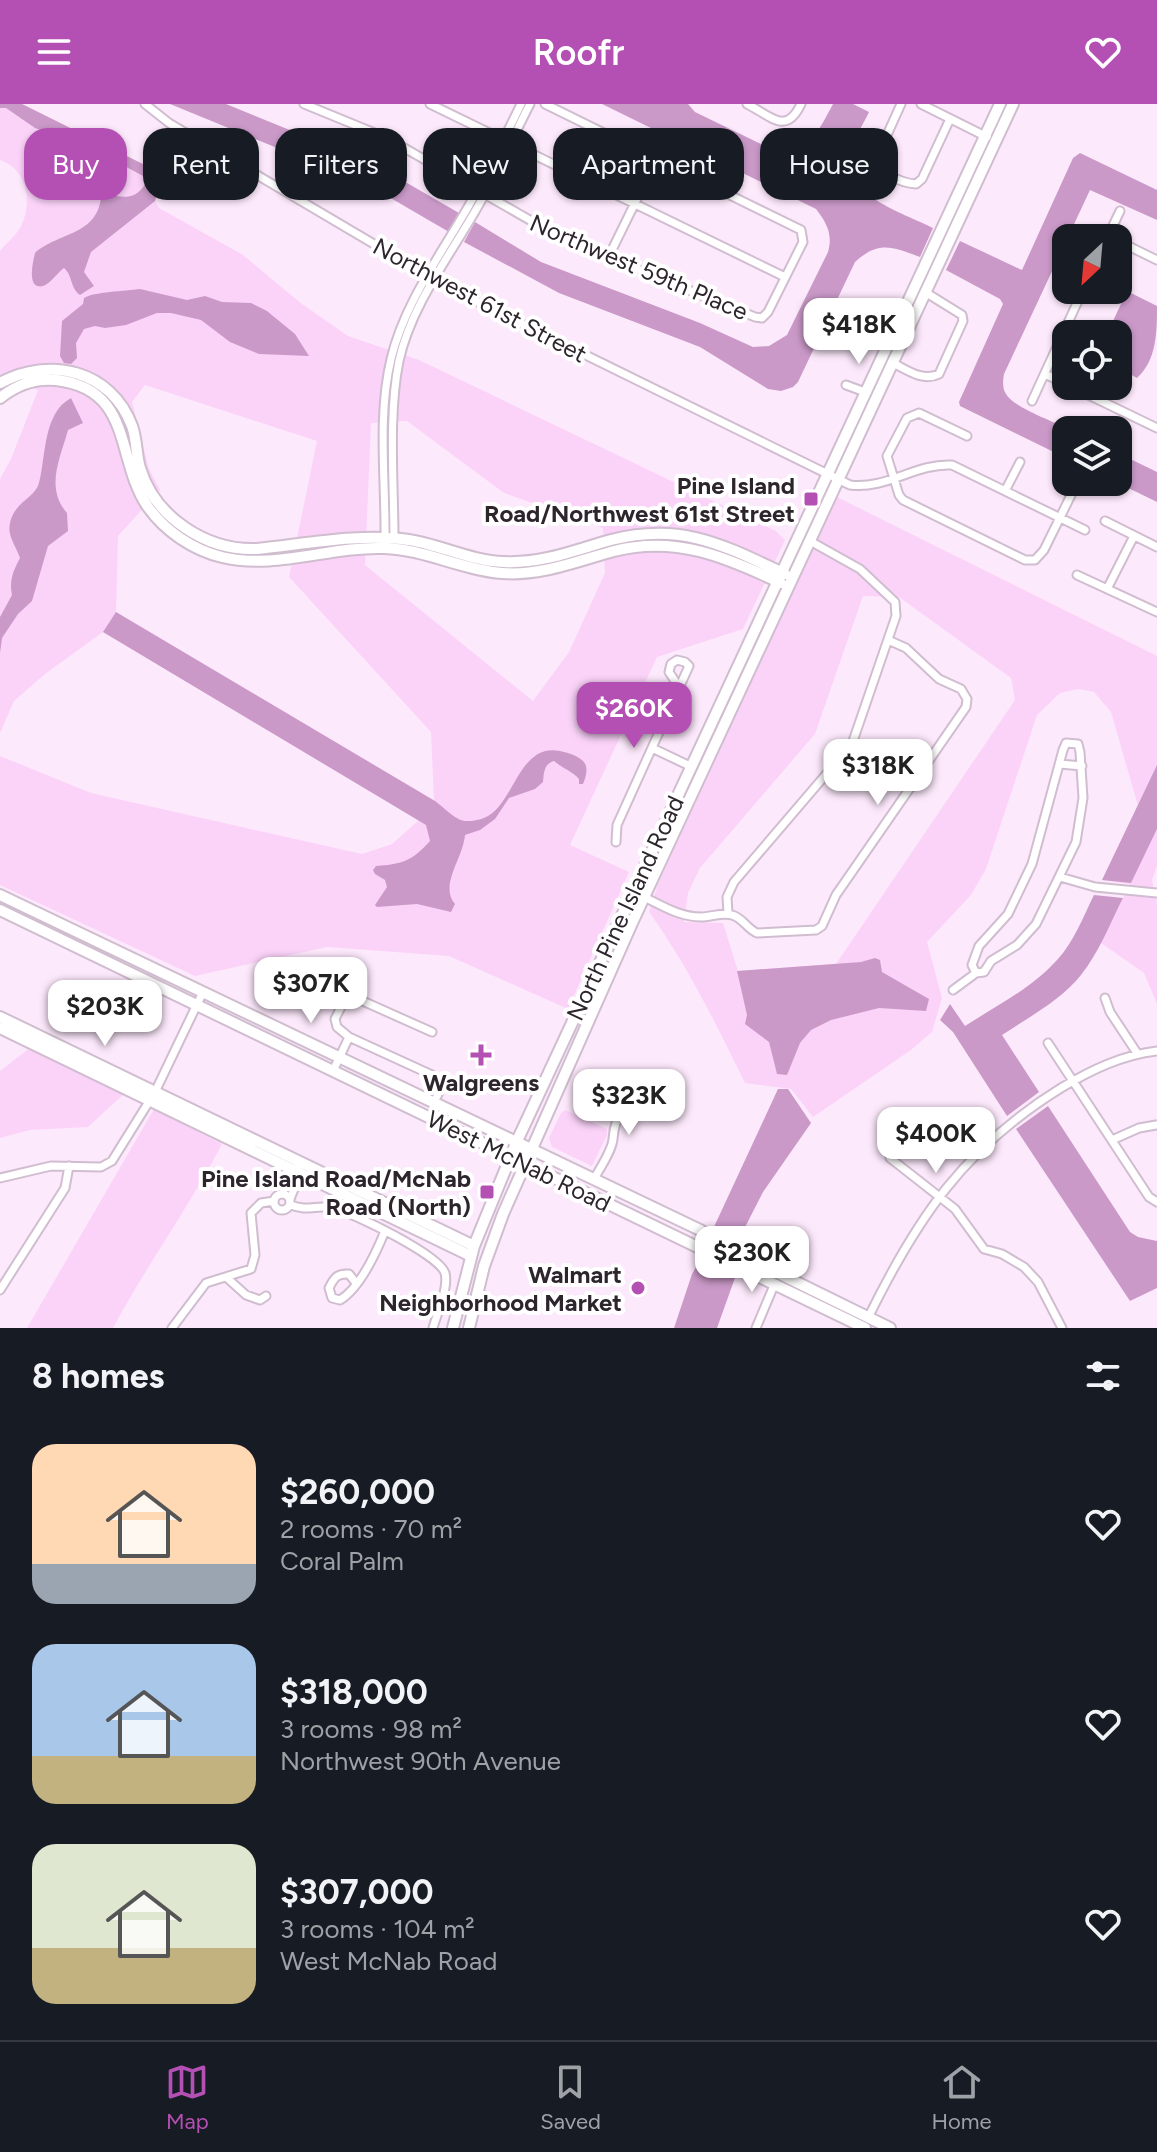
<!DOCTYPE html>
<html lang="en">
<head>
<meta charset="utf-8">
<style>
	:root { --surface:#171b24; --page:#20242c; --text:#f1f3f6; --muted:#9ea1a6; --line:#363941; --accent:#b44fb4 }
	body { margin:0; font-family:Figtree,sans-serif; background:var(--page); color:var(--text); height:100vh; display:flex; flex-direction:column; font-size:30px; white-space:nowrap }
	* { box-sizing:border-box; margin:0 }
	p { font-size:26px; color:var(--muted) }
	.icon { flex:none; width:44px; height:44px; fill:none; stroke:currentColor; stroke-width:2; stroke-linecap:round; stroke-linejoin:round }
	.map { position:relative; height:1224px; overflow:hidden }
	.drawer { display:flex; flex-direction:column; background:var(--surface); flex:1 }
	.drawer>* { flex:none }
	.banner { position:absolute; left:24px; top:24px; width:1110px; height:72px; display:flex; gap:16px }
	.needle { width:52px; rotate:206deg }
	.buttons { position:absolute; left:1052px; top:120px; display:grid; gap:16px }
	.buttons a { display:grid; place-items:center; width:80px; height:80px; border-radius:16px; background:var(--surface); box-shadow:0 2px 6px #0004; font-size:40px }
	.price { position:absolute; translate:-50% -68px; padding:0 18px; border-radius:16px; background:#fff; color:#222; font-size:26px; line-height:52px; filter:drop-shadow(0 2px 4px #0008) }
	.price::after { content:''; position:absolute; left:50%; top:48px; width:24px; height:18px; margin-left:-12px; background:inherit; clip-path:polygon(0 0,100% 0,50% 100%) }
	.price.selected { background:var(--accent); color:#fff }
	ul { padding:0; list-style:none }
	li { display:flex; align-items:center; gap:24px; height:200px; padding:0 32px }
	li span { display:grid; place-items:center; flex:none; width:224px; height:160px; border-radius:24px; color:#555 }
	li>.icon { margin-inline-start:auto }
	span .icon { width:96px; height:96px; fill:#fffc; stroke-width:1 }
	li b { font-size:34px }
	h2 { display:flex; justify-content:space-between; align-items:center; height:96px; padding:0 32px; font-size:34px }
	.chip { padding:0 28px; border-radius:24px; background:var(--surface); box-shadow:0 2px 6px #0004; font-size:28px; line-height:72px }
	.chip.selected { background:var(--accent); color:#fff }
	header { display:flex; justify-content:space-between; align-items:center; height:104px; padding:0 32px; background:var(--accent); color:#fff; font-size:36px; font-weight:600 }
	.dock { display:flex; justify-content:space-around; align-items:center; height:112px; border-top:2px solid var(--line); background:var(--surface); font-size:22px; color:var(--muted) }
	.dock a { display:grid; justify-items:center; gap:4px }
	.dock .selected { color:var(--accent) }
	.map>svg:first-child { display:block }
	.green { fill:#fbd3f9; fill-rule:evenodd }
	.water { fill:#ca99c8 }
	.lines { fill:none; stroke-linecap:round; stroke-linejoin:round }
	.street-casing { stroke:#d0bdcf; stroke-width:11 }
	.secondary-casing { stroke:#d0bdcf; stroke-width:14 }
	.street { stroke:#fff; stroke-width:7 }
	.secondary { stroke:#fff; stroke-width:10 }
	.poi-dot { fill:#b44fb4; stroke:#fff; stroke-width:3 }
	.labels { text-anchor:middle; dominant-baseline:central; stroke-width:8; stroke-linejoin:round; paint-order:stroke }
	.street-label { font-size:24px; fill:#2d252c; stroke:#fff }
	.poi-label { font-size:24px; font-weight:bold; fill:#2d252c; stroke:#fff; text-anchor:end }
</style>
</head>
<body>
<header><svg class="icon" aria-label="menu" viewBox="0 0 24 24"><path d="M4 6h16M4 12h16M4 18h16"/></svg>Roofr<svg class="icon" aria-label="heart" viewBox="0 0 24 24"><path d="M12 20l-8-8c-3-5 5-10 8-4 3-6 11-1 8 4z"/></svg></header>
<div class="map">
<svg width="1157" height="1224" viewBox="0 0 1157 1224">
	<rect width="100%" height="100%" fill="#fde9fc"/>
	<path class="green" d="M0,0H22L163,70L162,82L155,97L159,104L243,151L302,200L348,232L419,256L776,427L785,436L743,525L657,553L570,741L629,768L568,905L449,852L327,843L195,872L0,781V652L91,689L362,750L392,740L419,716L103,528L45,570L14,597L0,629V375L11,355L38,286L0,271V147C6,139 17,131 21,122C33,98 27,65 0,56ZM145,281L317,337L289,473L431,628L434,697L116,508L118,432L160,386L149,365L132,298ZM407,317L504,389L603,424L605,469L569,548L533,597L365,461L371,319Z
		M837,393L1157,552V762L1152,776L1157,800V900L1144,869L1101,839L1130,780L1102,776L1138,702L1111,608L1094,588L1078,585L1060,589L1037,611L986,765L971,791L927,838L942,894L932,928L911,946L813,1013L791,985L745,979C716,920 688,862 649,808L658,780ZM863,492L899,493L1011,574L1015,596L836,860L738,867L723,819L684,818L688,789L700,764L815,630Z
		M31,943L126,988L88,1023L30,1026L0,1034V967Z
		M154,1005L222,1040C189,1103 147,1161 113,1224H27Z
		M565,1006L607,1025V1031L592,1062L552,1043L549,1034L561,1009Z"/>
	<path class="water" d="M0,0H22L163,70L155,97L91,148L84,168L94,182L80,191C70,184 73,172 64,164C58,168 50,180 43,182C26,186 33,158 35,149C58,128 97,132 101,93C121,89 132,101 146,79L143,72L82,39L35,24L6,4H0Z
		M170,0H226L376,61L459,109L449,128L370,82Z
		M602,0H688L695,8L771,45C810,49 816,31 833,0H853L869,8C863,21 853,35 850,49C841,91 904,109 933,124L920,153C893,143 879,136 855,158L798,278L793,283L781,287L768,285L700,243L559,189L464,138L475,118L541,158L700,219L753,243L769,242L787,231L828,148C833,131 827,119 816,105Z
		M1080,49L1157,86V116L1090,86L1004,270C1003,276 1002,284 1006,290C1014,304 1055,318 1071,326H1066V354L960,302L959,298L1003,200L1000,195L946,166L960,137L1022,166L1073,54Z
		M140,185L187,196L205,192L222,198L251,199L267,207L295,230L309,252L259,250L230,238L201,216L171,209H157L126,221L105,224L95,222L84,225L76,239L77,254L71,260L64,259L60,252L62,217L83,200L84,194C93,188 125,187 140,185Z
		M1127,187L1157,202C1157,227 1157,256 1137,274L1118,263V230H1107Z
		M71,294L83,319L68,326C60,355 45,384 67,409L68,427L48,442L32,497L18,510L2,534L0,549V513L12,491C9,477 13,467 20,454C16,442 7,432 10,419C14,398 35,394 39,379C46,352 43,309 71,294Z
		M1118,349L1157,368V398L1116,378H1118Z
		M116,508L435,697C454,711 458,723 484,714C514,703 518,638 560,647C568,649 577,651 583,657C589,663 586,673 583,680H579V675C572,667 562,664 554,657C544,660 544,668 543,678L535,685L509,694L495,715L480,726L465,731C463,755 439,781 455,800L451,808L417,800L377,803L375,801L387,783L385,776L375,770L373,766L376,762C403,760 412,757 430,737L426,721L103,528Z
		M1157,661V725L1131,779L1102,776Z
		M1094,791L1123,794C1110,820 1099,848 1081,871C1060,897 1029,913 1002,931L1039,988L1007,1012L953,928L940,916L950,900L965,922C996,902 1032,884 1057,856C1074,838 1083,813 1094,791Z
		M875,854L880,856L882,868L929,895L926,907L879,904L831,916L811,926L800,939L787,971L777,970L769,938L745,920L747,911L737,867L861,858Z
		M778,985H788L811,1019L763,1088L738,1137L713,1125Z
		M1048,1002L1130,1128L1138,1133L1157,1137V1184L1130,1197L1016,1025Z
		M701,1155L736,1171L717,1224H674L692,1170Z"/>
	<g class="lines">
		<defs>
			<path id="street" d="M145,0L169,19L445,182L850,381C886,386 916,359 952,361L1085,426
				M304,0L387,34L561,134L755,213L762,214L768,208L803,138L801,126L545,0
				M430,0L785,173
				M747,0C771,12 786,32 801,0
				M901,0L877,53C878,69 901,79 916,80L922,75L950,15
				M921,0L987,33
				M1107,134L1120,107
				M1118,137L1157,156
				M609,152L656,56
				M893,259C907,266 923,278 939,270L963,217L962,211L925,188
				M1045,270L1066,280
				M846,281L865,288
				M1070,282L1157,324
				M1032,297L1083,186
				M967,332L919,309L907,314L887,352L899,391L903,396L1025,456H1035L1044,446L1075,383
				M1005,387L1020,358
				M1105,417L1157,443
				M394,435C394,380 388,311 399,257C411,202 449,153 477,104C496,71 512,35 530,0
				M385,437C386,379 377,312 391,255C404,200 440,152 468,103C487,70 504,35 521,0
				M1077,471L1157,508
				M1107,485L1134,432
				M652,644L692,663
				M1060,660L1082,662
				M616,738L617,721L689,562L685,558L677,556L671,560L669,568L679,583
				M1060,773L1095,783L1157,789
				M642,792C661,801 679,813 701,813C711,813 722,808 732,811C743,814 747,825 757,829L816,826L822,822L836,791L966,603L967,595L961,585L939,575L906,544L888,536
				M728,809L727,793L734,778L852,640L896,512L895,498L860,465L810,437
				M359,867L335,915L337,923L349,933L445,977L434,998
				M953,886L976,869L984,868L991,857L1017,841L1036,820L1076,738L1083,694L1080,648L1078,640L1066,639L1063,646L1032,760L1008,810L979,842L972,861L976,869
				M347,890L432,928
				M1105,894L1110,908L1137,949
				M1048,939L1149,1093L1157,1098
				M333,967L349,933
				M1112,1036L1139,1024L1156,1021
				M890,1054L955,1105L984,1145L1002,1150L1024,1163L1038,1178L1062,1224
				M0,1074L51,1062L101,1063L112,1057L155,988L203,888
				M594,1075C600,1064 612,1047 613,1035C615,1005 630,998 654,983
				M274 1098a8 8 0 1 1 16 0a8 8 0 1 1-16 0Z
				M282,1090L289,1073L297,1063
				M290,1095L301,1068
				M291,1101C308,1108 317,1100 333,1104C354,1109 439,1151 445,1169C449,1184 437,1209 433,1224
				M226,1173L246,1191L260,1196L266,1192
				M356,1179L349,1170C337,1169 334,1174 329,1184L332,1194L340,1196C360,1184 376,1149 385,1127
				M0,1186L65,1084L69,1062
				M868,1214C917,1114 964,1044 1061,984C1091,966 1122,951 1157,947
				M172,1224L206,1179L251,1165L255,1151L251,1109L261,1099L274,1097
				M756,1224L775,1179"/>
			<path id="secondary" d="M0,279C50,252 111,266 132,322C137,336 136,351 140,364C155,414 207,447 257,445C306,440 360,429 409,436C441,441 471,457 504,458C542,460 575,446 611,436C682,418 723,441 785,470
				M0,294C16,281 35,274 56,276C134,285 115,355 148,403C165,427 193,446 222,453C274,466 331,442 384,444C424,445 462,466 502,469C541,472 577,457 614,447C675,431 726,453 781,479
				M0,791L698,1125L780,1170L890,1224
				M0,806L865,1224
				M0,913L474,1142
				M0,924L471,1152
				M453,1224L474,1142L517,1037L1000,0
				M469,1224L484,1162L503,1110L632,819L1013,0"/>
		</defs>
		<use href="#street" class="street-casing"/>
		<use href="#secondary" class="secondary-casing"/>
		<use href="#street" class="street"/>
		<use href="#secondary" class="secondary"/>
	</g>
	<g class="poi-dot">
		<rect x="803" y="387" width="16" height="16" rx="4"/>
		<path d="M477 939h8v8h8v8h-8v8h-8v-8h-8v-8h8z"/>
		<rect x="479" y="1080" width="16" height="16" rx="4"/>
		<circle cx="638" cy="1184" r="8"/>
	</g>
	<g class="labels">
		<g class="street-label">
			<text transform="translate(639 163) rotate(23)">Northwest 59th Place</text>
			<text transform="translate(480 196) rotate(28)">Northwest 61st Street</text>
			<text transform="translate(625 804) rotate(-65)">North Pine Island Road</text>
			<text transform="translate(519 1057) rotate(26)">West McNab Road</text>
		</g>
		<g class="poi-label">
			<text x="795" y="381">Pine Island<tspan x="795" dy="28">Road/Northwest 61st Street</tspan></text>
			<text x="481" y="978" text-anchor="middle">Walgreens</text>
			<text x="471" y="1074">Pine Island Road/McNab<tspan x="471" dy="28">Road (North)</tspan></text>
			<text x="622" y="1170">Walmart<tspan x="622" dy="28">Neighborhood Market</tspan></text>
		</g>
	</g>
</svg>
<div class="buttons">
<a><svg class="needle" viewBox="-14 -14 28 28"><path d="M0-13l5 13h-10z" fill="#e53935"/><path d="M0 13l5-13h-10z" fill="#9ea1a6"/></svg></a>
<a><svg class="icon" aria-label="locate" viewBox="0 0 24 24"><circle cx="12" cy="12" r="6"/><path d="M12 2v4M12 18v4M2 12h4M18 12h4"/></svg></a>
<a><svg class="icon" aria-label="layers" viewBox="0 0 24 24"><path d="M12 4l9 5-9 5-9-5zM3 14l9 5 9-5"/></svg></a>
</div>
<b class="price" style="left:859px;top:262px">$418K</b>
<b class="price selected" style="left:634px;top:646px">$260K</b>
<b class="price" style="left:878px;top:703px">$318K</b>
<b class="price" style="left:311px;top:921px">$307K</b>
<b class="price" style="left:105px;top:944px">$203K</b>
<b class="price" style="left:629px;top:1033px">$323K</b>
<b class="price" style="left:936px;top:1071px">$400K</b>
<b class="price" style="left:752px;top:1190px">$230K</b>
<div class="banner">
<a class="chip selected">Buy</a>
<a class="chip">Rent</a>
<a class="chip">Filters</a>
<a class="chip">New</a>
<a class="chip">Apartment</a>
<a class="chip">House</a>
</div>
</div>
<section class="drawer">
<h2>8 homes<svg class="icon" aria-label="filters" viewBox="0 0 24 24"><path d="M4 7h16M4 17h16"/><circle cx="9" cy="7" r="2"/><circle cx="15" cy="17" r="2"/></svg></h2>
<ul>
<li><span style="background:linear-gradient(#ffd9b3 75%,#9aa5b1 0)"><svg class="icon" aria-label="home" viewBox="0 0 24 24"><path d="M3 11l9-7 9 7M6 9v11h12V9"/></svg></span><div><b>$260,000</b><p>2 rooms · 70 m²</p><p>Coral Palm</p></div><svg class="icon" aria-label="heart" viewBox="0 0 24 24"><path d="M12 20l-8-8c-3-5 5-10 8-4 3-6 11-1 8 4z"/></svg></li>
<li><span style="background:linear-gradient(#a9c7e8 70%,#c2b280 0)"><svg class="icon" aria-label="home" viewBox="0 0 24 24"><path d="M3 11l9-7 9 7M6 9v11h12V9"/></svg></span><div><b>$318,000</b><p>3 rooms · 98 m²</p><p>Northwest 90th Avenue</p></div><svg class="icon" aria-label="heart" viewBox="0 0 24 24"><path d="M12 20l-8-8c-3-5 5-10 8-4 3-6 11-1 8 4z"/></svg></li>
<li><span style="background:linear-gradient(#dfe7d0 65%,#c2b280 0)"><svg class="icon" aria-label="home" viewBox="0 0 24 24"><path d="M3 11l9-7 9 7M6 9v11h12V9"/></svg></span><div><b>$307,000</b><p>3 rooms · 104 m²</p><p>West McNab Road</p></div><svg class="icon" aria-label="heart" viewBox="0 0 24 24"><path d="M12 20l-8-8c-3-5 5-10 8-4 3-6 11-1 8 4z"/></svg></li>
</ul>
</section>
<nav class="dock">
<a class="selected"><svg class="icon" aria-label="map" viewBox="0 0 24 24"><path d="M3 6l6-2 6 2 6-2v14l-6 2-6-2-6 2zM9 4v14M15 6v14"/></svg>Map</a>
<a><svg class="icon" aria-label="saved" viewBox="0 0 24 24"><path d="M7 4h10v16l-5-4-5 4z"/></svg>Saved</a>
<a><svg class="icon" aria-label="home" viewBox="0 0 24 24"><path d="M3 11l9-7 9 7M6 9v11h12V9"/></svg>Home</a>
</nav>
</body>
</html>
